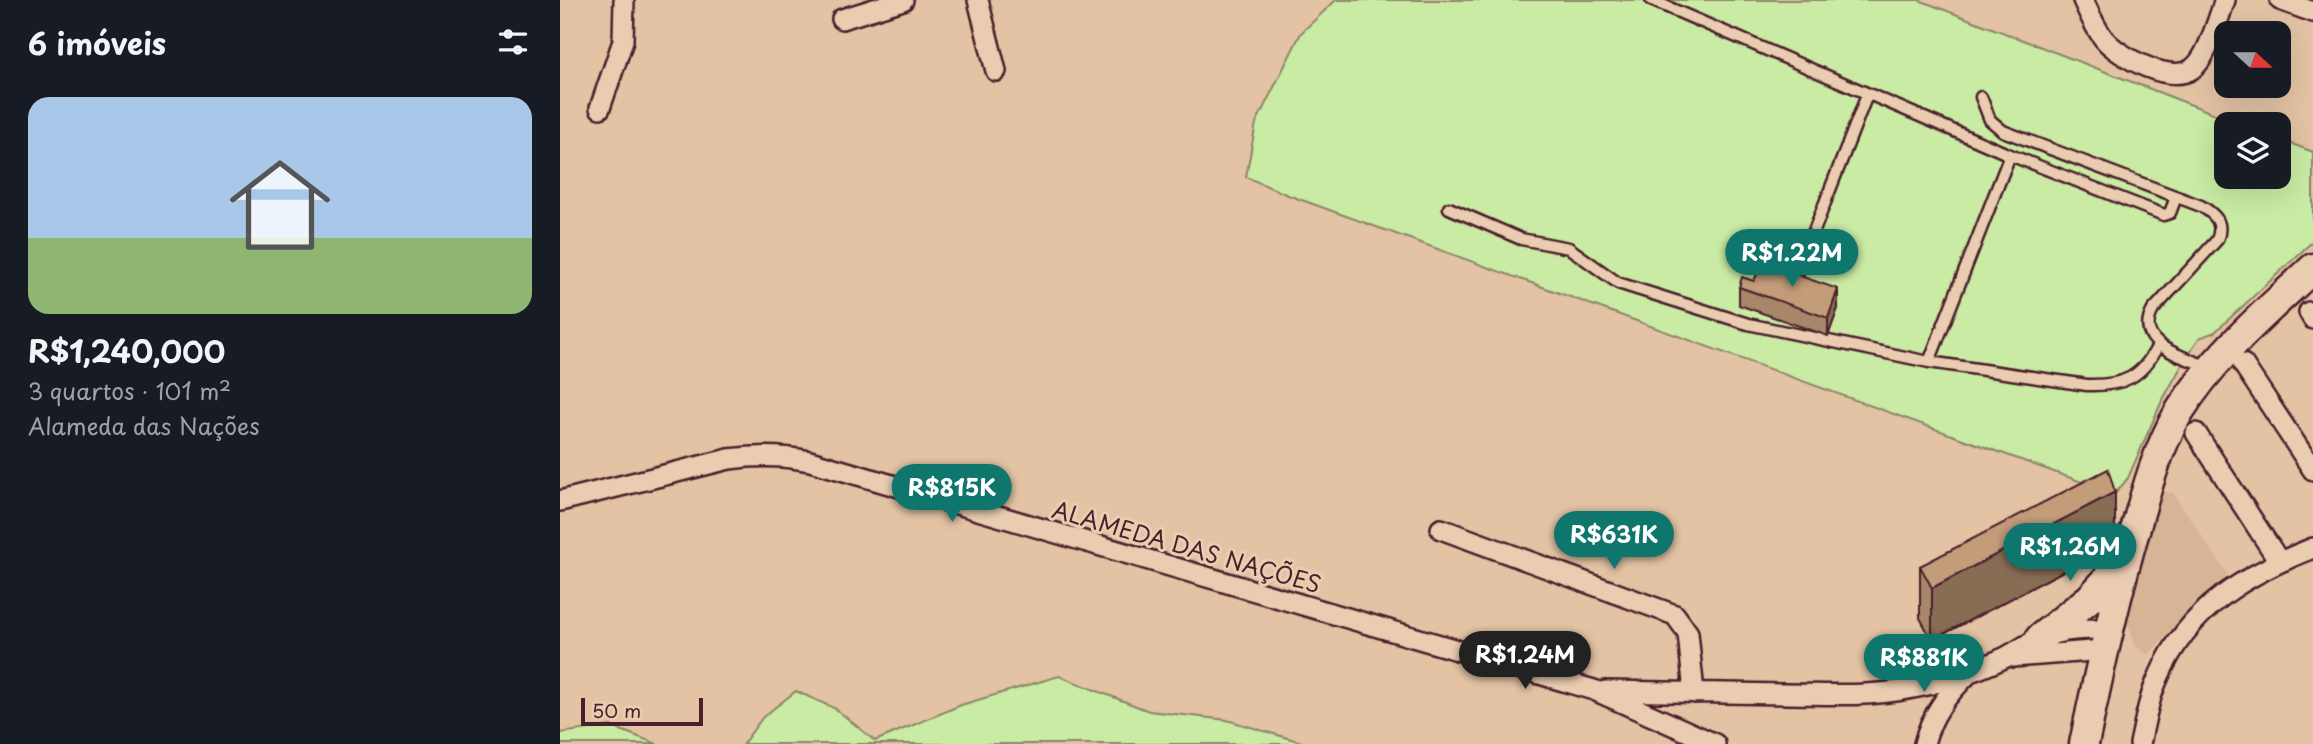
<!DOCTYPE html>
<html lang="pt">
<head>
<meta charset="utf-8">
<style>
	:root { --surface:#171b24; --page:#20242c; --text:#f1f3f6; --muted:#9ea1a6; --line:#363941; --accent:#0f766e }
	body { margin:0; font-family:"Playpen Sans",sans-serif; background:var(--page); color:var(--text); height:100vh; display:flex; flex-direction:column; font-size:26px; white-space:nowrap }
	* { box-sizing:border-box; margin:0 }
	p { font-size:23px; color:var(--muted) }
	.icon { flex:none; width:38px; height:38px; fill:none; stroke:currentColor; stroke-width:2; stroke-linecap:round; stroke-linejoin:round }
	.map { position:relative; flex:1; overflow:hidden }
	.details { display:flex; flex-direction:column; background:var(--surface); width:560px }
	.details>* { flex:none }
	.needle { width:46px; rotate:111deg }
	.controls { position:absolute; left:1654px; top:21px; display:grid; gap:14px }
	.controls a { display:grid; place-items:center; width:77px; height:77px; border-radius:14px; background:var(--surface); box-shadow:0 7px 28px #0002; font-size:35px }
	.scale { position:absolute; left:21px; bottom:18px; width:122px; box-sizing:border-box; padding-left:7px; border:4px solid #4a1f2b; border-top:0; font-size:19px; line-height:24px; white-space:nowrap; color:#4a1f2b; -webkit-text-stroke:5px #eacdb1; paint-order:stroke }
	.price { position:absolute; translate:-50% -60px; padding:0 16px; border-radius:24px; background:var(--accent); color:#fff; font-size:23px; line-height:46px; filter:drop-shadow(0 2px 4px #0008) }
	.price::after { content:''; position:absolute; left:50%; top:42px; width:21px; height:16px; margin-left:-10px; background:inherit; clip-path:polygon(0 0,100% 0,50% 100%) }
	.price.on { background:#222; color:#fff }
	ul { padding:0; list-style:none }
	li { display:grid; align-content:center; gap:14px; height:371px; padding:0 28px }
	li+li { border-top:2px solid var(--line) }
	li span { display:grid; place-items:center; height:217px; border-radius:21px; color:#555 }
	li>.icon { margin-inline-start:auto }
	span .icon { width:126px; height:126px; fill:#fffc; stroke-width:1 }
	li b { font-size:30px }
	h2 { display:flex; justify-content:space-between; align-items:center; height:84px; padding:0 28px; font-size:30px }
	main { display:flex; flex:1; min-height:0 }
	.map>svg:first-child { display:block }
	.built { fill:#d6b495 }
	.green { fill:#c9eba4; stroke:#8a8568; stroke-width:2 }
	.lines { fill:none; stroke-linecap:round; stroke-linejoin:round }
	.service-casing { stroke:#4a1f2b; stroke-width:15 }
	.minor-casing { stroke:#4a1f2b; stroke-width:24 }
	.secondary-casing { stroke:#4a1f2b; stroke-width:33 }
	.service { stroke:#eacdb1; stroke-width:10 }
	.minor { stroke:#eacdb1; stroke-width:19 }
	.secondary { stroke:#eacdb1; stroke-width:28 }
	.wall { fill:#a88669; stroke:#4a1f2b; stroke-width:2 }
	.shaded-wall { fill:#886d55; stroke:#4a1f2b; stroke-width:2 }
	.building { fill:#c39c7a; stroke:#4a1f2b; stroke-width:2 }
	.labels { text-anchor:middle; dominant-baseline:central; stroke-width:6; stroke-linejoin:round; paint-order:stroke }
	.street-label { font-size:23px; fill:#4a1f2b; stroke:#eacdb1 }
</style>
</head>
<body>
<main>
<section class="details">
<h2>6 imóveis<svg class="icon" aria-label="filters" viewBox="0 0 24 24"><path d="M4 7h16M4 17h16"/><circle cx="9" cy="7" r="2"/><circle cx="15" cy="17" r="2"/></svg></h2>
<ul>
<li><span style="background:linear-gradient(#a9c7e8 65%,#8fb573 0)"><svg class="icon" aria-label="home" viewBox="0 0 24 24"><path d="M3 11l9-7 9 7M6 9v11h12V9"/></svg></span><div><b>R$1,240,000</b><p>3 quartos · 101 m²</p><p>Alameda das Nações</p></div></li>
</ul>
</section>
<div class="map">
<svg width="1753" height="744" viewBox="0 0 1753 744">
	<rect width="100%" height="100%" fill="#e3c3a4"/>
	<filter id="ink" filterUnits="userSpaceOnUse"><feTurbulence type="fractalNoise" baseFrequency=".0143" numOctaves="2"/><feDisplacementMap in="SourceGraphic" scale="14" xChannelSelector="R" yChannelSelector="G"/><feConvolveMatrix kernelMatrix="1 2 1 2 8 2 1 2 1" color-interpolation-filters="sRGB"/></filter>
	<g filter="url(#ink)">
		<path class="built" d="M1602,491L1613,493L1668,575L1588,655L1575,645L1566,616L1578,562Z"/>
		<path class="green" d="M776,0H1359L1681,124H1666V177H1718L1719,139L1753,152V241L1655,332L1639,338L1626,358L1601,403L1568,478L1555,494L728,195L686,177L696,123L741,33Z
			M499,676L589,711L667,720L748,744H183L203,717L236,691L276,709L315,741L401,705Z
			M50,726L97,744H0V733Z"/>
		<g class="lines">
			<defs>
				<path id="service" d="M1091,0L1450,155L1604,215L1610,213L1616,197
					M1421,97L1430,120L1443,131L1641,206C1656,215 1664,223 1657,240L1593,310C1573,345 1623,356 1648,367
					M889,208L961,239L1009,248L1058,283L1188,324L1369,362L1527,385C1563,386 1582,378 1598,345
					M1236,277L1307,95
					M1369,362L1450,155"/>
				<path id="minor" d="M418,0L436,71
					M1523,0C1529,13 1535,28 1544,39C1559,57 1610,84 1632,69C1648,58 1658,18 1665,0
					M1720,0L1753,12
					M282,19L343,0
					M40,108L63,41L64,0
					M1749,312L1753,319
					M1683,364L1753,470
					M1636,433L1719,561
					M0,501L169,459C198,455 222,455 250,461L1034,690L1155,744
					M881,529L1115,615L1128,633L1134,693
					M1453,657L1544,650
					M1045,691C1105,692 1166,693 1226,694C1266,694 1308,697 1348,689C1381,683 1413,672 1444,658C1456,652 1468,643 1481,638C1503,629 1525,629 1549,629
					M1364,744C1371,715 1387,695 1408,674
					M1580,744C1585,721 1589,697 1599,676C1629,607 1687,574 1753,548"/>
				<path id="secondary" d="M1480,638L1530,598L1564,561
					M1524,744C1539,671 1555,598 1576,527C1587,487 1598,448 1619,412C1653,357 1706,312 1753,268"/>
			</defs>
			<use href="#service" class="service-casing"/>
			<use href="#minor" class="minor-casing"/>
			<use href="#secondary" class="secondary-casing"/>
			<use href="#service" class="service"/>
			<use href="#minor" class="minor"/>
			<use href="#secondary" class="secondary"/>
		</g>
		<path class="wall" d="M1240,276L1278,308L1268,336L1179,305V287L1194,281Z
			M1555,544L1372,640L1360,618V566Z"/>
		<path class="shaded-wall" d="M1278,289V308L1268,336V318Z
			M1555,492V544L1372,640V588Z"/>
		<path class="building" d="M1230,257L1240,276L1278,289L1268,318L1179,287L1182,277L1194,281L1197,274Z
			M1548,469L1555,492L1372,588L1360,566Z"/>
	</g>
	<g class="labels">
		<g class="street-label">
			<text transform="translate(627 546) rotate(16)">ALAMEDA DAS NAÇÕES</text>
		</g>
	</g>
</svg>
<div class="controls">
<a><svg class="needle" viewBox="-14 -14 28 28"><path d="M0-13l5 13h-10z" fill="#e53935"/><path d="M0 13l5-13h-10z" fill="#9ea1a6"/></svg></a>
<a><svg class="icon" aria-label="layers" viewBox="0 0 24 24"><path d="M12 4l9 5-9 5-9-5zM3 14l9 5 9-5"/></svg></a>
</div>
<div class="scale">50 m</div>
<b class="price" style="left:1232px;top:289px">R$1.22M</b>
<b class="price" style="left:392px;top:524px">R$815K</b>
<b class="price" style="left:1054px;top:571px">R$631K</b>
<b class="price" style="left:1510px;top:583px">R$1.26M</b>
<b class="price on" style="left:965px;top:691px">R$1.24M</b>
<b class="price" style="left:1364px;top:694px">R$881K</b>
</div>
</main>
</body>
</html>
